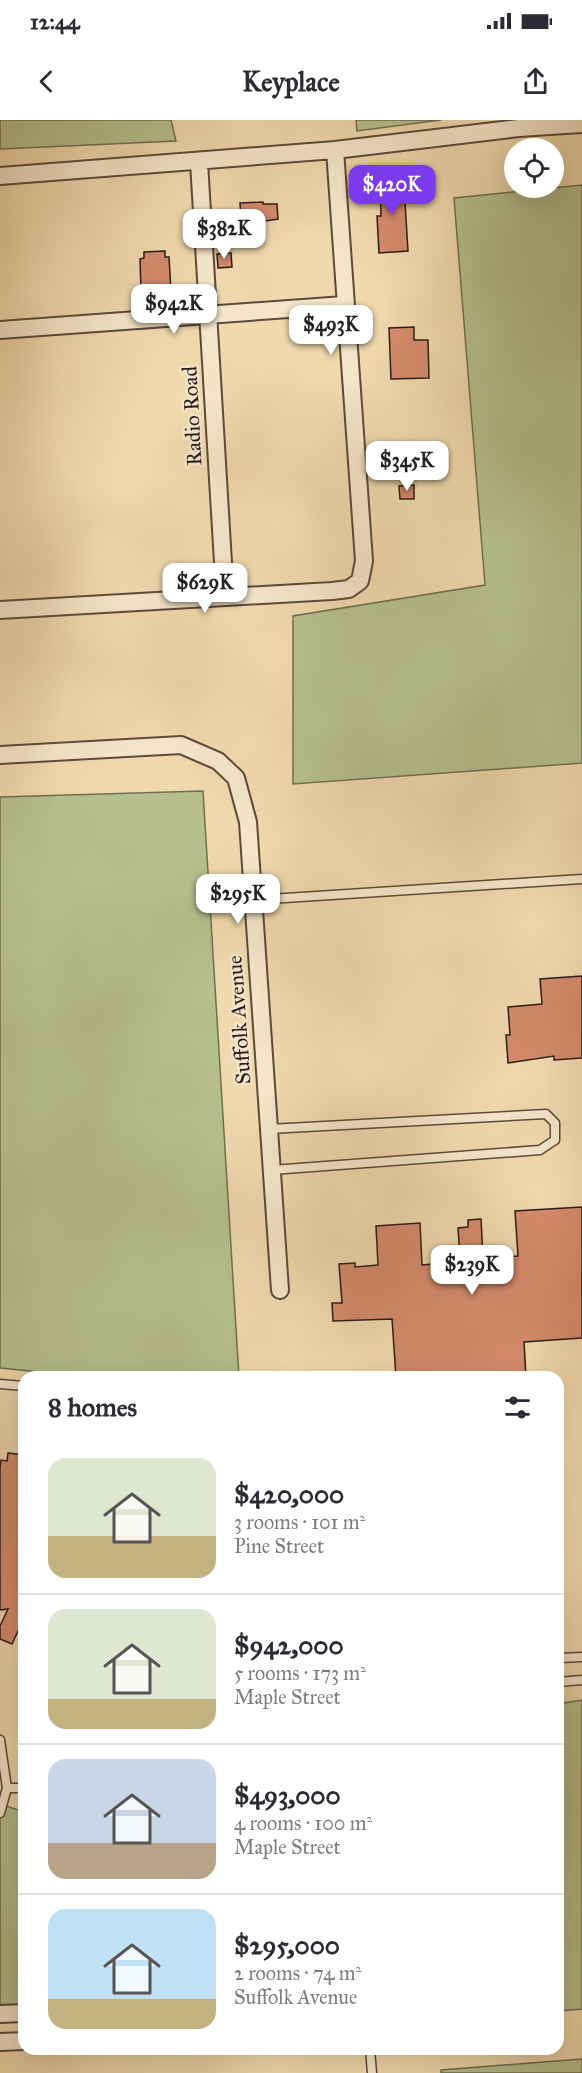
<!DOCTYPE html>
<html lang="en">
<head>
<meta charset="utf-8">
<style>
	:root { --surface:#fff; --page:#f2f2f3; --text:#2b2b33; --muted:#7c7c81; --line:#e1e1e2; --accent:#7c3aed }
	body { margin:0; font-family:"IM FELL Great Primer",serif; background:var(--page); color:var(--text); height:100vh; display:flex; flex-direction:column; font-size:22px; white-space:nowrap }
	* { box-sizing:border-box; margin:0 }
	p { font-size:20px; color:var(--muted) }
	.icon { flex:none; width:33px; height:33px; fill:none; stroke:currentColor; stroke-width:2; stroke-linecap:round; stroke-linejoin:round }
	.map { position:relative; flex:1; overflow:hidden }
	.details { position:absolute; left:18px; top:1251px; width:546px; height:684px; display:flex; flex-direction:column; background:var(--surface); border-radius:18px; box-shadow:0 6px 24px #0002 }
	.details>* { flex:none }
	.fabs { position:absolute; left:504px; top:18px; display:grid; gap:12px }
	.fabs a { display:grid; place-items:center; width:60px; height:60px; border-radius:50%; background:var(--surface); box-shadow:0 6px 24px #0002; font-size:30px }
	.price { position:absolute; translate:-50% -51px; padding:0 14px; border-radius:12px; background:#fff; color:#222; font-size:20px; line-height:39px; filter:drop-shadow(0 2px 3px #0008) }
	.price::after { content:''; position:absolute; left:50%; top:36px; width:18px; height:14px; margin-left:-9px; background:inherit; clip-path:polygon(0 0,100% 0,50% 100%) }
	.price.on { background:var(--accent); color:#fff }
	ul { padding:0; list-style:none }
	li { display:flex; align-items:center; gap:18px; height:150px; padding:0 30px }
	li+li { border-top:2px solid var(--line) }
	li span { display:grid; place-items:center; flex:none; width:168px; height:120px; border-radius:18px; color:#555 }
	li>.icon { margin-inline-start:auto }
	span .icon { width:72px; height:72px; fill:#fffc; stroke-width:1 }
	li b { font-size:26px }
	h2 { display:flex; justify-content:space-between; align-items:center; height:72px; padding:0 30px; font-size:26px }
	.status { display:flex; justify-content:space-between; align-items:center; height:42px; padding:0 30px; background:var(--surface); direction:ltr }
	.status svg { height:16px; fill:currentColor }
	header { display:flex; justify-content:space-between; align-items:center; height:78px; padding:0 30px; background:var(--surface); font-size:27px; font-weight:700 }
	.map>svg:first-child { display:block }
	.green { fill:#b5c08e; stroke:#706e52; stroke-width:1.5 }
	.building { fill:#d48b6c; stroke:#2a1b16; stroke-width:1.5 }
	.lines { fill:none; stroke-linecap:round; stroke-linejoin:round }
	.lane-casing { stroke:#5c4a3c; stroke-width:11 }
	.street-casing { stroke:#5c4a3c; stroke-width:20 }
	.lane { stroke:#f5e6ca; stroke-width:8 }
	.street { stroke:#f5e6ca; stroke-width:16 }
	.labels { text-anchor:middle; dominant-baseline:central; stroke-width:4.5; stroke-linejoin:round; paint-order:stroke }
	.street-label { font-size:21px; fill:#2a1b16; stroke:#f5e6ca }
</style>
</head>
<body>
<div class="status"><b>12:44</b><svg viewBox="0 0 49 12"><path d="M0 12V9h3v3zM5 12V6h3v6zM10 12V3h3v9zM15 12V0h3v12zM26 1h20v11H26zM47 4h2v5h-2z"/></svg></div>
<header><svg class="icon" aria-label="back" viewBox="0 0 24 24"><path d="M15 5l-7 7 7 7"/></svg>Keyplace<svg class="icon" aria-label="share" viewBox="0 0 24 24"><path d="M12 15V3M7 8l5-5 5 5M5 13v7h14v-7"/></svg></header>
<div class="map">
<svg width="582" height="1953" viewBox="0 0 582 1953">
	<rect width="100%" height="100%" fill="#f0d9ad"/>
	<filter id="stains"><feTurbulence type="fractalNoise" baseFrequency=".00333" numOctaves="4"/><feColorMatrix values="0 0 0 0 .2 0 0 0 0 .09 0 0 0 0 .02 0 0 0 .5 -.17"/></filter>
	<radialGradient id="worn" r=".72"><stop offset=".6" stop-color="#630" stop-opacity="0"/><stop offset="1" stop-color="#630" stop-opacity=".3"/></radialGradient>
	<path class="green" d="M0,0H171L176,21L0,29Z
		M356,0H441L357,11Z
		M582,65V643L293,664V496L485,465L454,78Z
		M203,671L239,1257H89L0,1248V677Z
		M582,1580V1889L558,1891V1584Z
		M0,1684L24,1692V1893L0,1894Z
		M582,1939V1953H441V1950Z"/>
	<path class="building" d="M400,53L401,82H405L408,131L379,133L377,96H381L380,54Z
		M263,82V84H277L278,99L246,104V100H241L240,83Z
		M165,131V137H169L171,172L141,173L140,139L144,138V132Z
		M231,133L232,147L218,148L217,134Z
		M414,207V220H428L429,258L391,259L389,208Z
		M414,365V379H400L399,366Z
		M582,856V938L554,940V936L508,943L506,915H510L508,887L542,884L540,859Z
		M582,1087V1218L524,1222L526,1257H396L392,1199L333,1201L332,1183H342L339,1144L355,1143V1147L378,1145L376,1106L420,1103L422,1145L445,1143V1139L460,1138L458,1108L468,1107V1100L481,1099L483,1138L518,1136L515,1091Z
		M8,1333L24,1335V1498L12,1524L0,1519V1506L8,1489L0,1490V1348L1,1340L7,1341Z"/>
	<g class="lines">
		<defs>
			<path id="lane" d="M253,780L582,759
				M269,1009L546,994L555,1003V1020L540,1030L272,1050
				M0,1264L24,1266
				M558,1538L582,1537
				M558,1562L582,1560
				M0,1620L7,1668L0,1693
				M7,1668H24
				M370,1929L372,1953"/>
			<path id="street" d="M199,42L225,476
				M0,56L335,30L519,8L582,4
				M0,210L344,185
				M0,490L332,471L349,469L360,461L364,441L335,30
				M0,635L181,625L218,641L236,658L248,702L280,1170
				M0,1894L24,1893
				M0,1922L24,1921"/>
		</defs>
		<use href="#lane" class="lane-casing"/>
		<use href="#street" class="street-casing"/>
		<use href="#lane" class="lane"/>
		<use href="#street" class="street"/>
	</g>
	<g class="labels">
		<g class="street-label">
			<text transform="translate(192 296) rotate(-93)">Radio Road</text>
			<text transform="translate(239 900) rotate(-94)">Suffolk Avenue</text>
		</g>
	</g>
	<rect width="100%" height="100%" filter="url(#stains)"/>
	<rect width="100%" height="100%" fill="url(#worn)"/>
</svg>
<div class="fabs">
<a><svg class="icon" aria-label="locate" viewBox="0 0 24 24"><circle cx="12" cy="12" r="6"/><path d="M12 2v4M12 18v4M2 12h4M18 12h4"/></svg></a>
</div>
<b class="price on" style="left:392px;top:96px">$420K</b>
<b class="price" style="left:224px;top:140px">$382K</b>
<b class="price" style="left:174px;top:215px">$942K</b>
<b class="price" style="left:331px;top:236px">$493K</b>
<b class="price" style="left:407px;top:372px">$345K</b>
<b class="price" style="left:205px;top:494px">$629K</b>
<b class="price" style="left:238px;top:805px">$295K</b>
<b class="price" style="left:472px;top:1176px">$239K</b>
<section class="details">
<h2>8 homes<svg class="icon" aria-label="filters" viewBox="0 0 24 24"><path d="M4 7h16M4 17h16"/><circle cx="9" cy="7" r="2"/><circle cx="15" cy="17" r="2"/></svg></h2>
<ul>
<li><span style="background:linear-gradient(#dfe7d0 65%,#c2b280 0)"><svg class="icon" aria-label="home" viewBox="0 0 24 24"><path d="M3 11l9-7 9 7M6 9v11h12V9"/></svg></span><div><b>$420,000</b><p>3 rooms · 101 m²</p><p>Pine Street</p></div></li>
<li><span style="background:linear-gradient(#dfe7d0 75%,#c2b280 0)"><svg class="icon" aria-label="home" viewBox="0 0 24 24"><path d="M3 11l9-7 9 7M6 9v11h12V9"/></svg></span><div><b>$942,000</b><p>5 rooms · 173 m²</p><p>Maple Street</p></div></li>
<li><span style="background:linear-gradient(#c9d6e8 70%,#b9a48a 0)"><svg class="icon" aria-label="home" viewBox="0 0 24 24"><path d="M3 11l9-7 9 7M6 9v11h12V9"/></svg></span><div><b>$493,000</b><p>4 rooms · 100 m²</p><p>Maple Street</p></div></li>
<li><span style="background:linear-gradient(#bfe0f5 75%,#c2b280 0)"><svg class="icon" aria-label="home" viewBox="0 0 24 24"><path d="M3 11l9-7 9 7M6 9v11h12V9"/></svg></span><div><b>$295,000</b><p>2 rooms · 74 m²</p><p>Suffolk Avenue</p></div></li>
</ul>
</section>
</div>
</body>
</html>
